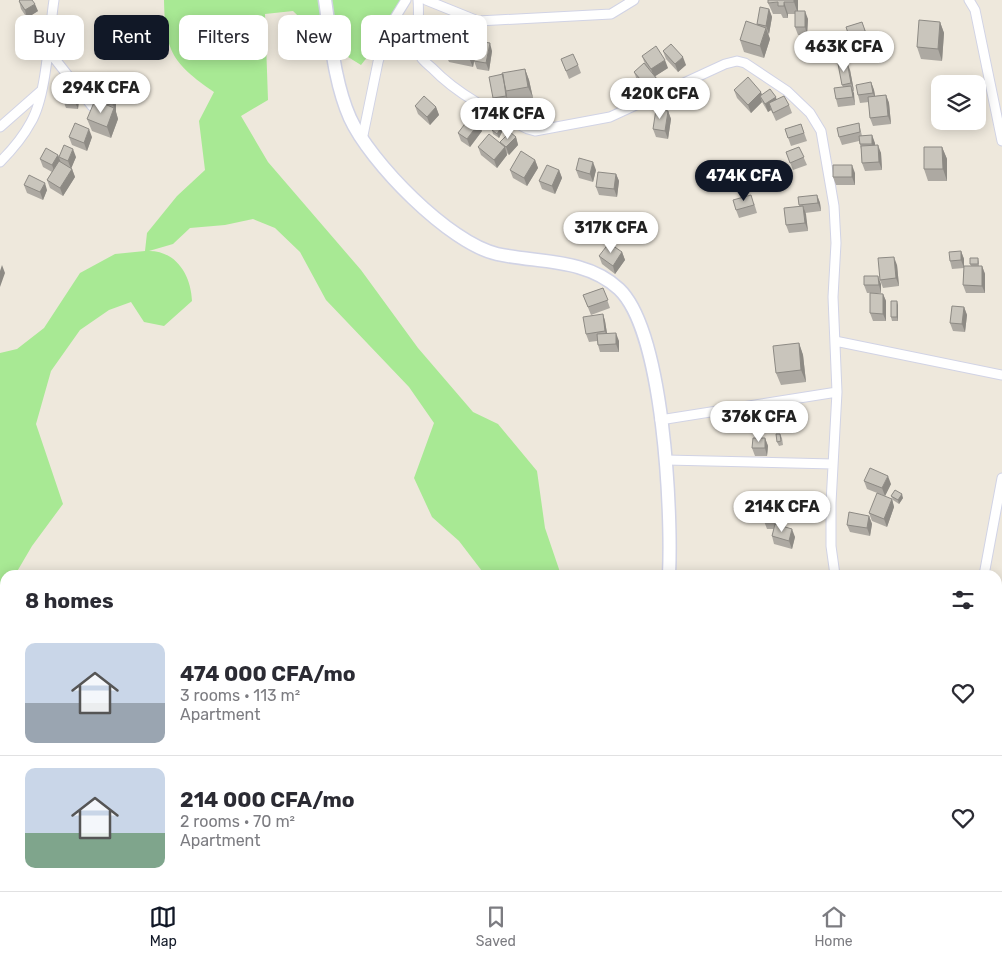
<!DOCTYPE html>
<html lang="en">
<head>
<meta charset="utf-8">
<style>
	:root { --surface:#fff; --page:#f7f7f7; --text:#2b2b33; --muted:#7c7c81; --line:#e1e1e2; --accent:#111827 }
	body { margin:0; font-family:Rubik,sans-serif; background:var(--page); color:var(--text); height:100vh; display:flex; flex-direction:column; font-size:19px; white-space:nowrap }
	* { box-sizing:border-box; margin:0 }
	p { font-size:16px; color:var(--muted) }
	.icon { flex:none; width:28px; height:28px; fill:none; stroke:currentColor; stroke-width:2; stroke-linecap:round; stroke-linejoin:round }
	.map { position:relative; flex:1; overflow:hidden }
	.details { position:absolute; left:0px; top:570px; width:1002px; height:321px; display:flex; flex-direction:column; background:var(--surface); border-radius:15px 15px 0 0; box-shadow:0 2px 12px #0003 }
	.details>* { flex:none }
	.hud { position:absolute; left:15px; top:15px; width:500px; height:45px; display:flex; gap:10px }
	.fabs { position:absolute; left:931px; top:75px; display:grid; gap:10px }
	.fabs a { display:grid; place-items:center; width:55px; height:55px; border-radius:10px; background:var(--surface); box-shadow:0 2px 12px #0003; font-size:25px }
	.price { position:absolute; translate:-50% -42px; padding:0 11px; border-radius:18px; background:#fff; color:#222; font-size:16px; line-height:32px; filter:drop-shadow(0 1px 2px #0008) }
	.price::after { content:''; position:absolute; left:50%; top:30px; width:15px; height:11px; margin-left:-8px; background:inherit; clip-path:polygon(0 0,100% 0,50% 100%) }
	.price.selected { background:var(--accent); color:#fff }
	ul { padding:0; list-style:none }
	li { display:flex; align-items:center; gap:15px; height:125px; padding:0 25px }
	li+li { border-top:1px solid var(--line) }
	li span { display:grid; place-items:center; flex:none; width:140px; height:100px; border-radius:10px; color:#555 }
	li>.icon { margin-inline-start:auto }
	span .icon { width:60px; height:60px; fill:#fffc; stroke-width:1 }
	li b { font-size:21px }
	h2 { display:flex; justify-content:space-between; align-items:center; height:60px; padding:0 25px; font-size:21px }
	.chip { padding:0 18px; border-radius:10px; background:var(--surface); box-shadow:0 2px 12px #0003; font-size:18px; line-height:45px }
	.chip.selected { background:var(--accent); color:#fff }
	.dock { display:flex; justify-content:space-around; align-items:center; height:70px; border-top:1px solid var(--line); background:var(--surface); font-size:14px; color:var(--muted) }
	.dock a { display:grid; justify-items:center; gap:2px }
	.dock .selected { color:var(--accent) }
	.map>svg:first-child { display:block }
	.green { fill:#a8e994 }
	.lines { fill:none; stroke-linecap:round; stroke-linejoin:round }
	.street-casing { stroke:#d1d3e5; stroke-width:11 }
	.secondary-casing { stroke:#d1d3e5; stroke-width:15 }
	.street { stroke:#fff; stroke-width:9 }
	.secondary { stroke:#fff; stroke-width:12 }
	.wall { fill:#ada9a2 }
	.shaded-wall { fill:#8d8a84 }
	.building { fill:#c9c5bc; stroke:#8d8a84 }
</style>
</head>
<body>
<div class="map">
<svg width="1002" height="891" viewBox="0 0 1002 891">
	<rect width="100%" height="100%" fill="#eee8dc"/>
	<path class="green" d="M164,0H409V4L361,65L327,44L293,11L265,14L268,100L241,116L268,162L361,270L418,348L473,412L498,424L537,471L545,528L561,575H485L459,541L432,517L414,478L434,423L409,387L326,300L300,252L275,228L253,219L225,225L190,228L173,244L149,251C177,251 191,276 192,301L164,326L144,322L131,302L109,310L80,330L51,371L36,424L63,504L32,546L15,575H5V810L0,817V353L17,349L44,328L80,273L115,254L145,251L147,233L177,196L205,170L199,121L214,92C172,63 165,51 164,0Z
		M998,745L1002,746V891H836L837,886H998Z
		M0,820L5,827V886H50L54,891H0Z
		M502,886H676L671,891H505Z"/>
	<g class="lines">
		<defs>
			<path id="street" d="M418,0C420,15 415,45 421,57C423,61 429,65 432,68C459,96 493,112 528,129L535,131L610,117L725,64L737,61L745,63L787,91L810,113L821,131L834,206L836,243L833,297L837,392L831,503V546L835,575
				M426,0L478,21L611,14L634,0
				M969,0L975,10L1002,141
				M47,49L92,106
				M0,127L41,91
				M362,140L378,62L388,29L406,0
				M0,162C12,150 23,137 31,122C47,95 49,32 54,0
				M835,341L1002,375
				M660,420L837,392
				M666,460L833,464
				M984,575L1002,478
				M746,891L749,886
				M896,891L899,886"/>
			<path id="secondary" d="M325,0C331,39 334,82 350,118C370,162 449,243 497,254C538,263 586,258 619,289C664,332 672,513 669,575
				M688,891L689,886"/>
		</defs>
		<use href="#street" class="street-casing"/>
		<use href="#secondary" class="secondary-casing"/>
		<use href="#street" class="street"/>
		<use href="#secondary" class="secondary"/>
	</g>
	<path class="wall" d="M798,0V11L808,19L807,35H798L795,27V14H788V18H783L781,14H773L768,3Z
		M19,1L38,11L27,18L21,9Z
		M769,9L772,17L769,34L768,33L770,39L764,58L744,52L740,40L757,25Z
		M862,22L872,50L856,55L846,27Z
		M940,22L944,33L942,61L921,59L917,47Z
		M448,32L468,33L473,45L472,48L475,56L473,67L449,62L444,51L445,47L433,45L431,37Z
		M492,51L489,71L477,69L474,61Z
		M663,51L686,65L678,72L666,59Z
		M642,56L668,68L655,76L657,79L660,87L650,95L637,80L634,72L645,64Z
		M561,59L578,65L581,73L569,79Z
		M525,69L529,80L533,98L510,103L507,95L509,104L496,106L493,98L503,74Z
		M850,70L854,91H853L855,105L838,107L836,99L843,87L842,85Z
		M871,82L874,90L875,96L886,95L889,103L891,124L873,126L870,118L869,102L860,103L858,95Z
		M113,89L116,97V112L118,119L111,138L92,131L87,119L105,104Z
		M734,90L776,97V100L789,105L792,113L776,121L771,110L768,112L762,102L751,113L737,98Z
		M63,100H79L78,109L66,108Z
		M415,106L436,107L439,115L430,125L418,114Z
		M668,111L671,119L668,139L656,137L653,129Z
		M859,123L862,136L872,135L875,145L881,153L882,170L865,171L862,163L861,149L859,141L842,145L839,137Z
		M801,124L807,141L791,146L785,129Z
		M492,130H503L499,138L493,134Z
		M482,131L470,147L461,141L458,133Z
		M69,137H92L87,151L72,145Z
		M516,137L518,145L509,155L507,153V155L497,168L481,155L478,147L501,144L500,142Z
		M799,147L807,165L793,170L786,152Z
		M942,147L947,159V181H928L924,169Z
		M58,155L59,157H76L71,168L72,169L75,177L63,196L50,188L47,180L52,172L43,167L40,159Z
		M535,160L538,168L527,186L513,178L510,170Z
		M559,170L562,178L555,194L542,189L539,181Z
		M576,170H596L593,182L579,178Z
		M855,173V185H836L833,177Z
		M616,174L619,181L617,197L599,195L596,187Z
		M24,185L47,190L43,200L27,193Z
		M817,195L820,203L821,211L805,213L808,231L789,233L786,225L800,207L799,205Z
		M754,203L757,213L739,218L736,210Z
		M961,251L964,259V266H971L970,264L978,258L979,262V266H982L985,274V293H966L963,285L964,268L952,269L950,261Z
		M622,252L625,260L615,274L602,264L599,256Z
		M897,265L899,286L883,288L880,280Z
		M881,284V293H867L864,285Z
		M603,288L610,308L591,315L583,295Z
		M883,294L886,301V321H873L870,313Z
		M898,305V321H892L891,317Z
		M964,307L967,315L965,332L953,331L950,323Z
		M603,314L605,321L607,334L619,341V352H600L598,345L597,341L589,342L586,334Z
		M799,343L803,355L806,382L781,385L776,373Z
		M780,434L782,438L783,445L779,446L777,442Z
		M765,438L768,446L767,456H755L752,448Z
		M864,481L891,484L885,496L867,489Z
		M891,496L903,498L899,504L893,500Z
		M892,499L894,507L887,527L872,521L869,513Z
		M783,503L785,511L784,527L795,537L792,549L774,544L772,536L774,529H767L764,521Z
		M869,516L872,524L870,536L850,532L847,525Z
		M270,886H283L284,889L280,891H273Z"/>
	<path class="shaded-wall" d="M794,0H798V14L794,2Z
		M784,2L788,14V18L784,6Z
		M35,4L38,11L27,18L25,10Z
		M769,9L772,17L769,34L766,26Z
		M805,11L808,19L807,35L805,27Z
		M940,22L944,33L942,61L938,49Z
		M766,28L770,39L764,58L760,46Z
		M468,33L473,45L472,48L475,56L473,67L468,56L466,43Z
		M490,43L492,51L489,71L486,63Z
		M683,57L686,65L678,72L675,64Z
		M665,60L668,68L654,77L651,69Z
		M847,62L850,70L854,91L851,83Z
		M525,69L529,80L533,98L528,87Z
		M503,74L507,95L509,104L506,96Z
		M657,79L660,87L650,95L647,87Z
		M871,82L874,90L876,101L873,93Z
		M851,86L854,93L855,105L853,97Z
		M113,89L116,97V112L118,119L111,138L107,127L114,108L113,105Z
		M77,92L79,100L78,109L75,102Z
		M761,92L764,100L760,96L762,102L751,113L748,105Z
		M886,95L889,103L891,124L888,116Z
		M776,97L778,105L769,103L771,110L768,112L765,104Z
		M436,107L439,115L430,125L427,117Z
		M668,111L671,119L668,139L665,131Z
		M479,123L482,131L470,147L467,139Z
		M502,126L503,130L499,138L497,134Z
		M89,129L92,137L87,151L84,143Z
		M872,135L875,143V152L872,144Z
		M516,137L518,145L509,155L506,147Z
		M878,145L881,153L882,170L879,162Z
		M505,147L507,155L497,168L494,160Z
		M942,147L947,159V181L943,169Z
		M73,149L76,157L71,169L68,161Z
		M58,155L61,163L55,173L52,165Z
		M535,160L538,168L527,186L524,178Z
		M593,162L596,170L593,182L590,174Z
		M852,165L855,173V185L852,177Z
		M72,169L75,177L63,196L60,188Z
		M559,170L562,178L555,194L552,186Z
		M616,174L619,181L617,197L614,189Z
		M45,183L47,190L43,200L40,192Z
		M817,195L820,203L821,211L818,203Z
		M803,206L806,214L808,231L805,223Z
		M961,251L964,259V268L961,260Z
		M622,252L625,260L615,274L613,266Z
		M894,257L897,265L899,286L896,278Z
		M2,265L5,273L0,287V271Z
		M982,266L985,274V293L982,286Z
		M878,276L881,284V293L879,285Z
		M883,294L886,301V321L883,314Z
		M897,301L898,305V321L897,317Z
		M964,307L967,315L965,332L962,324Z
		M603,314L605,321L608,339L605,331Z
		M616,333L619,341V352L616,344Z
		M799,343L803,355L806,382L801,370Z
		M765,438L768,446L767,456L765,448Z
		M888,476L891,484L885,496L882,488Z
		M902,494L903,498L899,504L898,500Z
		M892,499L894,507L887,527L884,519Z
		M783,503L785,511L784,530L781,522Z
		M869,516L872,524L870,536L867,528Z
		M792,529L795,537L792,549L789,541Z"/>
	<path class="building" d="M20,0H32L35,4L25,10L19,1Z
		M768,0H794V2H784V6H778V2L768,3Z
		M760,7L769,9L766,26L757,24Z
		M795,11H805V27H795Z
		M919,20L940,22L938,49L917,47Z
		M746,21L766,28L760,46L740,40Z
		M862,22L869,42L853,48L846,27Z
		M432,29L448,32L447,40L431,37Z
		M449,29L468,33L466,43L471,44L468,56L444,51Z
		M478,41L490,43L486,63L474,61Z
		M671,44L683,57L675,64L663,51Z
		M656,46L665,60L651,69L642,56Z
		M573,54L578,65L566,71L561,59Z
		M847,62L851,83L842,85L838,64Z
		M644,63L657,79L647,87L634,72Z
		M525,69L528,87L506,91L502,73Z
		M503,74L506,96L493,98L489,77Z
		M748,77L761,92L748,105L734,90Z
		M871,82L873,93L858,95L856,85Z
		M851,86L853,97L836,99L834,88Z
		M106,89H113V105L105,104Z
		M770,89L776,97L765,104L760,96Z
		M64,90L77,92L75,102L63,100Z
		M886,95L888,116L870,118L868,97Z
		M424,96L436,107L427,117L415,106Z
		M784,96L789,105L773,113L769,103Z
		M95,100L114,108L107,127L87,119Z
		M656,109L668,111L665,131L653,129Z
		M470,117L479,123L467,139L458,133Z
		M75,123L89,129L84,143L69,137Z
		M496,123L502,126L497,134L492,130Z
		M859,123L860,132L839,137L837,128Z
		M801,124L804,133L788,138L785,129Z
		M510,132L516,137L506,147L500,142Z
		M489,134L505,147L494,160L478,147Z
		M872,135V144H860L859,136Z
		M64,145L73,149L68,161L59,157Z
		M878,145L879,162L862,163L861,146Z
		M799,147L804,157L790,163L786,152Z
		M924,147H942L943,169H924Z
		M46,148L58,155L52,165L40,159Z
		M521,151L535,160L524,178L510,170Z
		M579,158L593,162L590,174L576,170Z
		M59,161L72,169L60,188L47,180Z
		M547,165L559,170L552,186L539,181Z
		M833,165H852V177H833Z
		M598,172L616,174L614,189L596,187Z
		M29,175L45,183L40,192L24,185Z
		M751,195L754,205L736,210L733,200Z
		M817,195L818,203L799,205L798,197Z
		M803,206L805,223L786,225L784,208Z
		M609,243L622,252L613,266L599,256Z
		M961,251V260L950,261L949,252Z
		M894,257L896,278L880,280L878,258Z
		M970,258H978V264H970Z
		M964,266H982V286L963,285Z
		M864,276H878L879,285H864Z
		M603,288L608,300L588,307L583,295Z
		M870,293L883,294V314L870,313Z
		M891,301H897V317H891Z
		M952,306L964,307L962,324L950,323Z
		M603,314L605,331L586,334L583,317Z
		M616,333V344L598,345L597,334Z
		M799,343L801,370L776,373L773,346Z
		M776,434H780L781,441L777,442Z
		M753,438H765V448H752Z
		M870,468L888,476L882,488L864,481Z
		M895,490L902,494L898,500L891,496Z
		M877,493L892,499L884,519L869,513Z
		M765,501L783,503L781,522L764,521Z
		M849,512L869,516L867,528L847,525Z
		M775,524L792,529L789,541L772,536Z
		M80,886H88L97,890V891H78Z
		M772,886H782L788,890L787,891H770Z
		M433,890V891H416Z"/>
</svg>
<div class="fabs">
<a><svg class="icon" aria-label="layers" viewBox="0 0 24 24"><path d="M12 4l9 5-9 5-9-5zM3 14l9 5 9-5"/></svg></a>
</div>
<b class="price" style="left:844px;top:73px">463K CFA</b>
<b class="price" style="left:101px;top:114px">294K CFA</b>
<b class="price" style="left:660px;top:120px">420K CFA</b>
<b class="price" style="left:508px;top:140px">174K CFA</b>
<b class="price selected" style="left:744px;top:202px">474K CFA</b>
<b class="price" style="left:611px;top:254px">317K CFA</b>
<b class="price" style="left:759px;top:443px">376K CFA</b>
<b class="price" style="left:782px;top:533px">214K CFA</b>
<div class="hud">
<a class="chip">Buy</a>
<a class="chip selected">Rent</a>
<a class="chip">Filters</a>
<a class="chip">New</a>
<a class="chip">Apartment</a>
</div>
<section class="details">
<h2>8 homes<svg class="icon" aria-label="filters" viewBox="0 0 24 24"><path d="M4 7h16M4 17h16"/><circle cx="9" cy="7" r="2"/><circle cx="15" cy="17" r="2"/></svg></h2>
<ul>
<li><span style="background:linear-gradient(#c9d6e8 60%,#9aa5b1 0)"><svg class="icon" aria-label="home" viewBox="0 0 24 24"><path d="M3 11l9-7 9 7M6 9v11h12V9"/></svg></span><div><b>474 000 CFA/mo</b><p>3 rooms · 113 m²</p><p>Apartment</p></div><svg class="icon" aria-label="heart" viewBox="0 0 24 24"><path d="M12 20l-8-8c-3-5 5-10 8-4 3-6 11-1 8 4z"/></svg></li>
<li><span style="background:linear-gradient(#c9d6e8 65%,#7fa58c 0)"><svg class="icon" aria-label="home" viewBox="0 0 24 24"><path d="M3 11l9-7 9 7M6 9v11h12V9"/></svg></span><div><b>214 000 CFA/mo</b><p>2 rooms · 70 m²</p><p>Apartment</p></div><svg class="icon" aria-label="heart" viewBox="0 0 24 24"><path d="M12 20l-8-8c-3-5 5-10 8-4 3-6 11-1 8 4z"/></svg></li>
</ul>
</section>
</div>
<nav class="dock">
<a class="selected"><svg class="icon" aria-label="map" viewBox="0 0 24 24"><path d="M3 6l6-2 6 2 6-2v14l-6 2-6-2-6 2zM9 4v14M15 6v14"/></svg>Map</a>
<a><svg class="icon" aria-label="saved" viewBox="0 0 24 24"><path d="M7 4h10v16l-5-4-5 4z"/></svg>Saved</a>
<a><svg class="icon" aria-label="home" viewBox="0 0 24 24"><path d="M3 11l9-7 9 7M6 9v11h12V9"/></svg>Home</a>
</nav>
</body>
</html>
